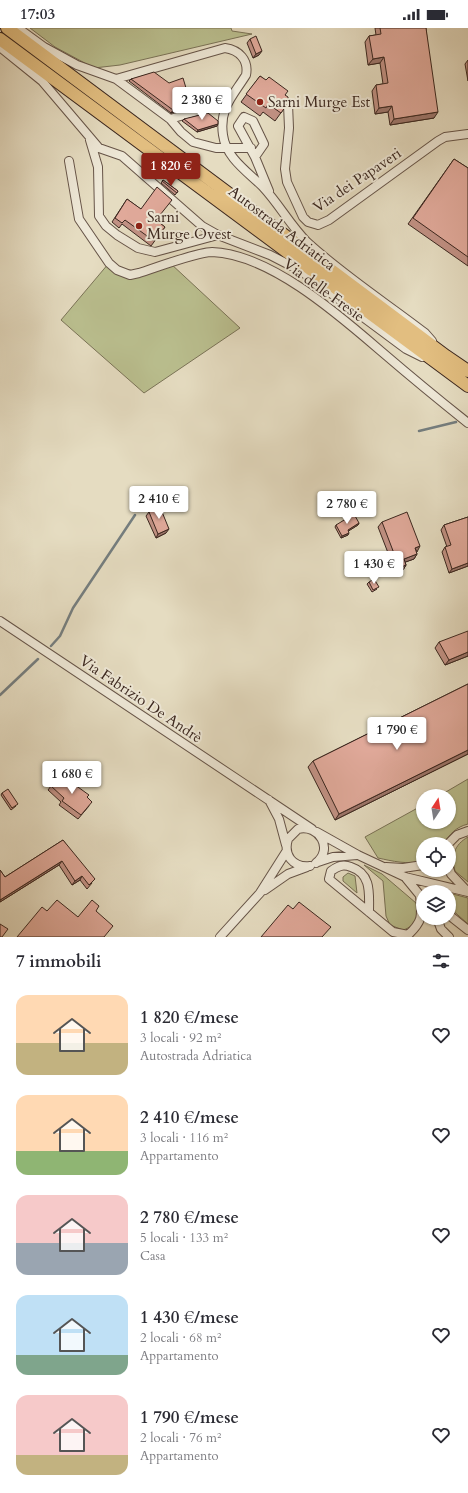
<!DOCTYPE html>
<html lang="it">
<head>
<meta charset="utf-8">
<style>
	:root { --surface:#fff; --page:#f7f7f7; --text:#2b2b33; --muted:#7c7c81; --accent:#8f2418 }
	body { margin:0; font-family:Cardo,serif; background:var(--page); color:var(--text); height:100vh; display:flex; flex-direction:column; font-size:15px; white-space:nowrap }
	* { box-sizing:border-box; margin:0 }
	p { font-size:13px; color:var(--muted) }
	.icon { flex:none; width:22px; height:22px; fill:none; stroke:currentColor; stroke-width:2; stroke-linecap:round; stroke-linejoin:round }
	.map { position:relative; height:909px; overflow:hidden }
	.drawer { display:flex; flex-direction:column; background:var(--surface); flex:1 }
	.drawer>* { flex:none }
	.needle { width:26px; rotate:12deg }
	.buttons { position:absolute; left:416px; top:761px; display:grid; gap:8px }
	.buttons a { display:grid; place-items:center; width:40px; height:40px; border-radius:50%; background:var(--surface); box-shadow:0 1px 3px #0004; font-size:20px }
	.price { position:absolute; translate:-50% -34px; padding:0 9px; border-radius:4px; background:#fff; color:#222; font-size:13px; line-height:26px; filter:drop-shadow(0 1px 2px #0008) }
	.price::after { content:''; position:absolute; left:50%; top:24px; width:12px; height:9px; margin-left:-6px; background:inherit; clip-path:polygon(0 0,100% 0,50% 100%) }
	.price.selected { background:var(--accent); color:#fff }
	ul { padding:0; list-style:none }
	li { display:flex; align-items:center; gap:12px; height:100px; padding:0 16px }
	li span { display:grid; place-items:center; flex:none; width:112px; height:80px; border-radius:12px; color:#555 }
	li>.icon { margin-inline-start:auto }
	span .icon { width:48px; height:48px; fill:#fffc; stroke-width:1 }
	li b { font-size:17px }
	h2 { display:flex; justify-content:space-between; align-items:center; height:48px; padding:0 16px; font-size:17px }
	.status { display:flex; justify-content:space-between; align-items:center; height:28px; padding:0 20px; background:var(--surface); direction:ltr }
	.status svg { height:11px; fill:currentColor }
	.map>svg:first-child { display:block }
	.green { fill:#babf8f; stroke:#7a7357 }
	.lines { fill:none; stroke-linecap:round; stroke-linejoin:round }
	.stream { stroke:#757e7f; stroke-width:2.5 }
	.minor-casing { stroke:#665448; stroke-width:10 }
	.highway-casing { stroke:#3b271f; stroke-width:14 }
	.minor { stroke:#eee8d7; stroke-width:8 }
	.highway { stroke:#e2be80; stroke-width:12 }
	.wall { fill:#c19184; stroke:#3b271f }
	.shaded-wall { fill:#9d766c; stroke:#3b271f }
	.building { fill:#e0a99a; stroke:#3b271f }
	.poi-dot { fill:#8f2418; stroke:#eee8d7; stroke-width:1.5 }
	.labels { text-anchor:middle; dominant-baseline:central; stroke-width:4; stroke-linejoin:round; paint-order:stroke }
	.poi-label { font-size:15px; fill:#3b271f; stroke:#eee8d7; text-anchor:start }
	.street-label { font-size:15px; fill:#3b271f; stroke:#eee8d7 }
</style>
</head>
<body>
<div class="status"><b>17:03</b><svg viewBox="0 0 49 12"><path d="M0 12V9h3v3zM5 12V6h3v6zM10 12V3h3v9zM15 12V0h3v12zM26 1h20v11H26zM47 4h2v5h-2z"/></svg></div>
<div class="map">
<svg width="468" height="909" viewBox="0 0 468 909">
	<rect width="100%" height="100%" fill="#e5dcc1"/>
	<filter id="stains"><feTurbulence type="fractalNoise" baseFrequency=".005" numOctaves="4"/><feColorMatrix values="0 0 0 0 .2 0 0 0 0 .09 0 0 0 0 .02 0 0 0 .5 -.17"/></filter>
	<radialGradient id="worn" r=".72"><stop offset=".6" stop-color="#630" stop-opacity="0"/><stop offset="1" stop-color="#630" stop-opacity=".3"/></radialGradient>
	<path class="green" d="M30,0H231L232,3L252,6L120,37L94,40L55,19Z
		M109,235L124,245L170,235L240,300L144,365L61,292Z
		M468,751V796C456,799 450,806 443,816H423V833C408,837 392,833 378,830L365,809L423,777V794H449V768H439Z
		M468,809V854L455,843C451,828 454,817 468,809Z
		M364,837L382,846L416,875C421,887 416,898 403,902L390,897L386,888L383,853Z
		M348,845L355,848L357,865L343,853V849Z
		M449,865L468,870V896L449,879Z"/>
	<g class="lines">
		<path class="stream" d="M419,403L456,394
			M51,618L60,608L73,580L135,487
			M0,667L38,631"/>
		<defs>
			<path id="minor" d="M18,0L44,19L77,37L116,51L170,91L181,104L193,114L216,120H251
				M0,19L42,53L99,120L122,128L202,198L218,207L270,227L301,243L406,321L422,329
				M116,51L225,20C239,22 249,32 246,47C233,68 219,80 223,107C226,130 248,144 263,159C279,176 290,197 307,214C343,247 386,275 425,305L432,313
				M288,76L289,100L285,141L287,154L303,189L308,194L318,197L329,192L438,113L445,109L468,106
				M244,89L253,93L264,116L255,129L238,98Z
				M170,91L227,75
				M90,112L98,139L99,188L106,198L117,207L138,220L155,224L218,207
				M255,129L269,163
				M69,133L79,191L109,235L117,242L130,247L139,245C155,240 197,224 212,224C270,226 339,287 382,324C410,348 439,372 468,395
				M0,593L312,801
				M269,772L279,791L286,817
				M317,804L358,827L405,849L468,864
				M448,816L457,807L468,803
				M318,834L333,829L357,827
				M310,838C293,840 283,827 288,811L298,801C319,796 334,821 316,835
				M386,839L403,840L423,837
				M449,840L451,846L468,864
				M405,849L423,871
				M265,862L288,846L307,839
				M369,884C369,866 372,846 351,839C343,836 338,838 331,843L329,851L393,904L408,907C423,893 422,888 420,868
				M449,887L468,902
				M437,890L441,901L449,909
				M220,909L260,865L286,824"/>
			<path id="highway" d="M7,0L446,328L468,343
				M0,11L468,358"/>
		</defs>
		<use href="#minor" class="minor-casing"/>
		<use href="#highway" class="highway-casing"/>
		<use href="#minor" class="minor"/>
		<use href="#highway" class="highway"/>
	</g>
	<path class="wall" d="M375,0H426L434,90L390,97L388,84L375,86L372,63L376,57L383,56L380,35L368,37L365,14L369,8L376,7Z
		M250,11L259,27L253,30L247,15Z
		M468,32V53L465,36Z
		M260,48L285,67L288,75L275,93L263,84L260,88L241,74Z
		M131,51L195,78L171,85L129,53Z
		M184,91L217,98L197,104L182,93Z
		M454,131L468,140V238L408,196Z
		M163,152L178,163L175,167L161,155Z
		M127,171L165,199L151,218L122,196L119,200L112,194Z
		M149,484L166,505L156,510L146,488Z
		M468,489V538L449,545L442,524L445,519H447L441,502L444,497Z
		M382,494L416,524L417,526L414,531L405,534L406,537L403,542L390,547L386,536L390,530L378,499Z
		M359,495L358,497L348,503V507L341,510L335,499L336,497Z
		M369,554L377,561L372,564L367,556Z
		M439,614L468,628L445,637L435,620Z
		M468,656V726L335,792L308,739L313,733Z
		M60,746L87,769L89,778L78,791L59,777L61,774L48,762Z
		M2,765L16,778L11,782L1,767Z
		M63,812L92,855L87,861L80,852L72,857L59,837L0,874V842L5,849Z"/>
	<path class="shaded-wall" d="M262,23L259,27L253,30L256,26Z
		M384,29L380,35L368,37L373,31Z
		M197,76L195,78L171,85L173,82Z
		M392,78L388,84L375,86L379,80Z
		M438,84L434,90L390,97L394,91Z
		M218,96L217,98L197,104L198,102Z
		M359,495L358,497L347,504L348,502Z
		M169,501L166,505L156,510L158,506Z
		M349,505L348,507L341,510L342,508Z
		M420,518L417,524L415,520Z
		M417,526L414,531L400,536L404,531Z
		M468,535V538L449,545L452,541Z
		M406,537L403,542L390,547L394,542Z
		M468,624V628L445,637L449,632Z
		M468,722V726L335,792L339,786Z
		M62,833L59,837L0,874V872Z
		M82,848L80,852L72,857L75,853Z"/>
	<path class="building" d="M380,0H426L438,84L394,91L392,78L379,80L376,57L388,55L384,29L373,31L369,8L381,6Z
		M256,8L262,23L256,26L250,11Z
		M154,44L169,55L183,50L189,70L197,76L173,82L131,51Z
		M260,48L266,52L269,49L288,63L285,67L288,69V75L281,85L268,76L266,80L246,66Z
		M208,85L218,93V96L198,102L184,91Z
		M454,131L468,140V229L413,190Z
		M163,152L178,163L177,165L162,153Z
		M157,159L172,172L156,192L165,199L154,213L125,192L122,195L115,190L127,171L141,181Z
		M160,479L169,501L158,506L149,484Z
		M407,484L420,518L415,520L417,526L404,531L406,537L394,542L390,530L395,528L382,494Z
		M354,486L359,495L348,502L349,505L342,508L336,497Z
		M468,489V535L452,541L445,519L451,517L444,497Z
		M374,551L379,559L373,562L369,554Z
		M468,603V624L449,632L439,614Z
		M468,656V722L339,786L313,733Z
		M60,746L89,767L87,769L92,774L81,787L62,773L64,770L51,758Z
		M8,761L18,776L12,780L2,765Z
		M63,812L95,851L89,857L82,848L75,853L62,833L0,872V842L5,849Z
		M57,872L78,889L92,872L99,878L96,883L113,898L104,909H17L42,879L47,883Z
		M299,874L331,899L322,909H261L288,877L293,881Z
		M0,896L8,901L2,909H0Z"/>
	<g class="poi-dot">
		<circle cx="260" cy="74" r="4"/>
		<circle cx="139" cy="198" r="4"/>
	</g>
	<g class="labels">
		<g class="poi-label">
			<text x="268" y="74">Sarni Murge Est</text>
			<text x="147" y="189">Sarni<tspan x="147" dy="17">Murge Ovest</tspan></text>
		</g>
		<g class="street-label">
			<text transform="translate(357 152) rotate(-34)">Via dei Papaveri</text>
			<text transform="translate(282 200) rotate(37)">Autostrada Adriatica</text>
			<text transform="translate(324 262) rotate(36)">Via delle Fresie</text>
			<text transform="translate(141 671) rotate(34)">Via Fabrizio De Andrè</text>
		</g>
	</g>
	<rect width="100%" height="100%" filter="url(#stains)"/>
	<rect width="100%" height="100%" fill="url(#worn)"/>
</svg>
<div class="buttons">
<a><svg class="needle" viewBox="-14 -14 28 28"><path d="M0-13l5 13h-10z" fill="#e53935"/><path d="M0 13l5-13h-10z" fill="#7c7c81"/></svg></a>
<a><svg class="icon" aria-label="locate" viewBox="0 0 24 24"><circle cx="12" cy="12" r="6"/><path d="M12 2v4M12 18v4M2 12h4M18 12h4"/></svg></a>
<a><svg class="icon" aria-label="layers" viewBox="0 0 24 24"><path d="M12 4l9 5-9 5-9-5zM3 14l9 5 9-5"/></svg></a>
</div>
<b class="price" style="left:202px;top:93px">2 380 €</b>
<b class="price selected" style="left:171px;top:159px">1 820 €</b>
<b class="price" style="left:159px;top:492px">2 410 €</b>
<b class="price" style="left:347px;top:497px">2 780 €</b>
<b class="price" style="left:374px;top:557px">1 430 €</b>
<b class="price" style="left:397px;top:723px">1 790 €</b>
<b class="price" style="left:72px;top:767px">1 680 €</b>
</div>
<section class="drawer">
<h2>7 immobili<svg class="icon" aria-label="filters" viewBox="0 0 24 24"><path d="M4 7h16M4 17h16"/><circle cx="9" cy="7" r="2"/><circle cx="15" cy="17" r="2"/></svg></h2>
<ul>
<li><span style="background:linear-gradient(#ffd9b3 60%,#c2b280 0)"><svg class="icon" aria-label="home" viewBox="0 0 24 24"><path d="M3 11l9-7 9 7M6 9v11h12V9"/></svg></span><div><b>1 820 €/mese</b><p>3 locali · 92 m²</p><p>Autostrada Adriatica</p></div><svg class="icon" aria-label="heart" viewBox="0 0 24 24"><path d="M12 20l-8-8c-3-5 5-10 8-4 3-6 11-1 8 4z"/></svg></li>
<li><span style="background:linear-gradient(#ffd9b3 70%,#8fb573 0)"><svg class="icon" aria-label="home" viewBox="0 0 24 24"><path d="M3 11l9-7 9 7M6 9v11h12V9"/></svg></span><div><b>2 410 €/mese</b><p>3 locali · 116 m²</p><p>Appartamento</p></div><svg class="icon" aria-label="heart" viewBox="0 0 24 24"><path d="M12 20l-8-8c-3-5 5-10 8-4 3-6 11-1 8 4z"/></svg></li>
<li><span style="background:linear-gradient(#f6c9c9 60%,#9aa5b1 0)"><svg class="icon" aria-label="home" viewBox="0 0 24 24"><path d="M3 11l9-7 9 7M6 9v11h12V9"/></svg></span><div><b>2 780 €/mese</b><p>5 locali · 133 m²</p><p>Casa</p></div><svg class="icon" aria-label="heart" viewBox="0 0 24 24"><path d="M12 20l-8-8c-3-5 5-10 8-4 3-6 11-1 8 4z"/></svg></li>
<li><span style="background:linear-gradient(#bfe0f5 75%,#7fa58c 0)"><svg class="icon" aria-label="home" viewBox="0 0 24 24"><path d="M3 11l9-7 9 7M6 9v11h12V9"/></svg></span><div><b>1 430 €/mese</b><p>2 locali · 68 m²</p><p>Appartamento</p></div><svg class="icon" aria-label="heart" viewBox="0 0 24 24"><path d="M12 20l-8-8c-3-5 5-10 8-4 3-6 11-1 8 4z"/></svg></li>
<li><span style="background:linear-gradient(#f6c9c9 75%,#c2b280 0)"><svg class="icon" aria-label="home" viewBox="0 0 24 24"><path d="M3 11l9-7 9 7M6 9v11h12V9"/></svg></span><div><b>1 790 €/mese</b><p>2 locali · 76 m²</p><p>Appartamento</p></div><svg class="icon" aria-label="heart" viewBox="0 0 24 24"><path d="M12 20l-8-8c-3-5 5-10 8-4 3-6 11-1 8 4z"/></svg></li>
</ul>
</section>
</body>
</html>
